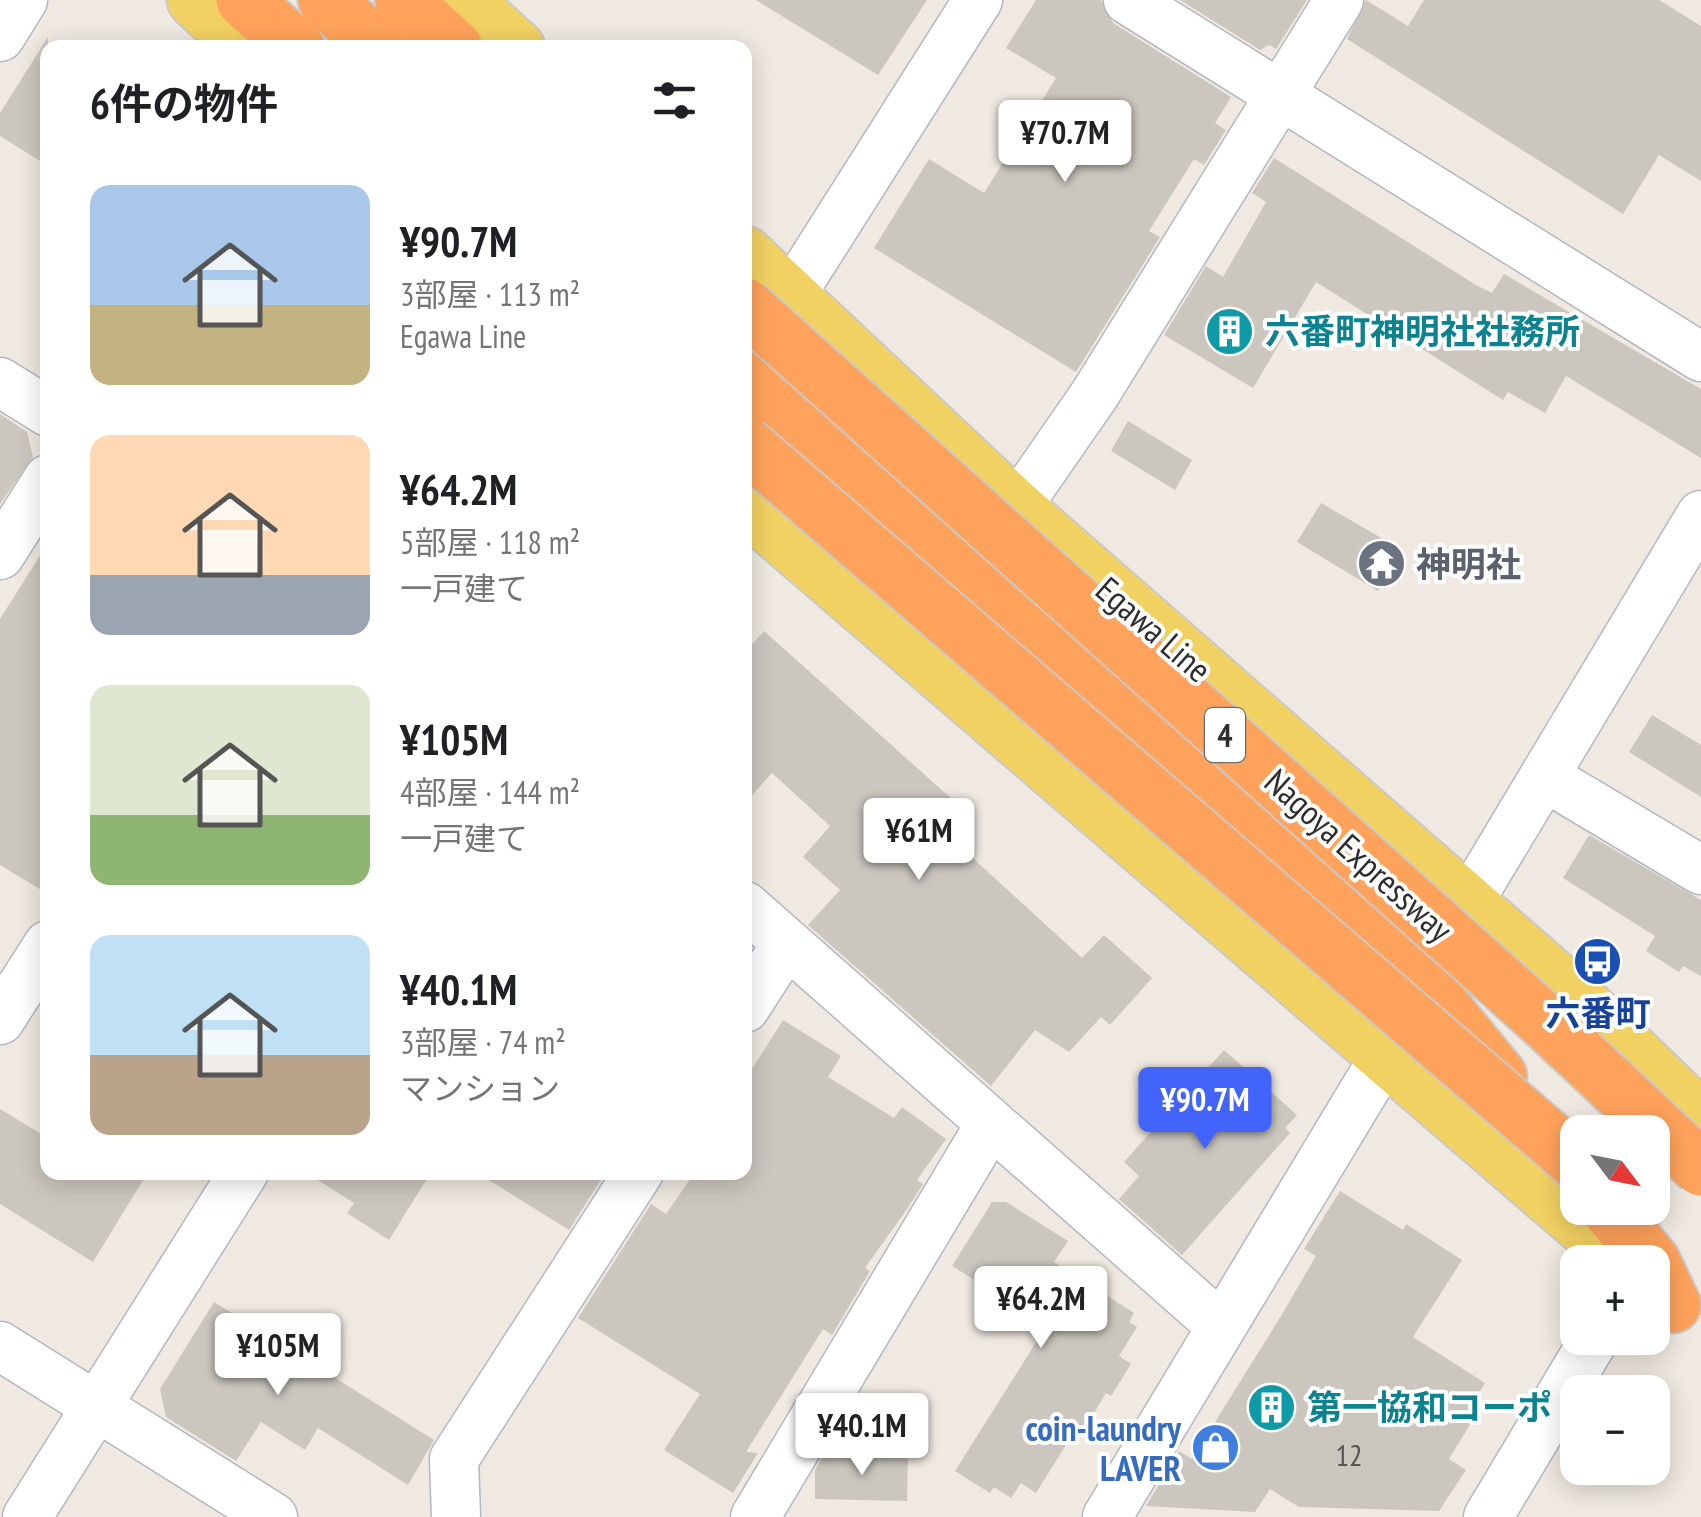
<!DOCTYPE html>
<html lang="ja">
<head>
<meta charset="utf-8">
<style>
	:root { --surface:#fff; --page:#f6f6f6; --text:#202124; --muted:#757577; --accent:#4264fb }
	body { margin:0; font-family:"PT Sans Narrow","Noto Sans JP",sans-serif; background:var(--page); color:var(--text); height:100vh; display:flex; flex-direction:column; font-size:38px; white-space:nowrap }
	* { box-sizing:border-box; margin:0 }
	p { font-size:32px; color:var(--muted) }
	.icon { flex:none; width:55px; height:55px; fill:none; stroke:currentColor; stroke-width:2; stroke-linecap:round; stroke-linejoin:round }
	.map { position:relative; flex:1; overflow:hidden }
	.side { position:absolute; left:40px; top:40px; width:712px; height:1140px; display:flex; flex-direction:column; background:var(--surface); border-radius:20px; box-shadow:0 5px 25px #0003 }
	.side>* { flex:none }
	.needle { width:65px; rotate:122deg }
	.tools { position:absolute; left:1560px; top:1115px; display:grid; gap:20px }
	.tools a { display:grid; place-items:center; width:110px; height:110px; border-radius:20px; background:var(--surface); box-shadow:0 5px 25px #0003; font-size:50px }
	.price { position:absolute; translate:-50% -85px; padding:0 22px; border-radius:10px; background:#fff; color:#222; font-size:32px; line-height:65px; filter:drop-shadow(0 2px 5px #0008) }
	.price::after { content:''; position:absolute; left:50%; top:60px; width:30px; height:22px; margin-left:-15px; background:inherit; clip-path:polygon(0 0,100% 0,50% 100%) }
	.price.on { background:var(--accent); color:#fff }
	ul { padding:0; list-style:none }
	li { display:flex; align-items:center; gap:30px; height:250px; padding:0 50px }
	li span { display:grid; place-items:center; flex:none; width:280px; height:200px; border-radius:20px; color:#555 }
	li>.icon { margin-inline-start:auto }
	span .icon { width:120px; height:120px; fill:#fffc; stroke-width:1 }
	li b { font-size:42px }
	h2 { display:flex; justify-content:space-between; align-items:center; height:120px; padding:0 50px; font-size:42px }
	.map>svg:first-child { display:block }
	.building { fill:#cbc7bf }
	.lines { fill:none; stroke-linecap:round; stroke-linejoin:round }
	.minor-casing { stroke:#b4b7c1; stroke-width:51 }
	.major-casing { stroke:#c9c9c9; stroke-width:59 }
	.highway-casing { stroke:#c9c9c9; stroke-width:59 }
	.minor { stroke:#fff; stroke-width:48 }
	.major { stroke:#f2d163; stroke-width:55 }
	.highway { stroke:#ffa35c; stroke-width:55 }
	.highway-bridge-casing { stroke:#c9c9c9; stroke-width:59; stroke-linecap:butt }
	.highway-bridge { stroke:#ffa35c; stroke-width:55 }
	.labels { text-anchor:middle; dominant-baseline:central; stroke-width:8; stroke-linejoin:round; paint-order:stroke }
	.number-label { font-size:30px; fill:#555452 }
	.shield { fill:#fff; stroke:#6d6d6d; stroke-width:2.5 }
	.shield-label { font-size:32px; font-weight:bold; fill:#2e2e2e }
	.culture-label { font-size:35px; font-weight:bold; fill:#0d838f; stroke:#fff; text-anchor:start }
	.worship-label { font-size:35px; font-weight:bold; fill:#5b616d; stroke:#fff; text-anchor:start }
	.street-label { font-size:35px; fill:#2e2e2e; stroke:#fff }
	.transit-label { font-size:35px; font-weight:bold; fill:#164399; stroke:#fff }
	.shop-label { font-size:35px; font-weight:bold; fill:#366cbe; stroke:#fff; text-anchor:end }
</style>
</head>
<body>
<div class="map">
<svg width="1701" height="1517" viewBox="0 0 1701 1517">
	<rect width="100%" height="100%" fill="#efe9e1"/>
	<path class="building" d="M756,0H927L878,75Z
		M1036,0H1101L1113,23L1231,97L1215,123L1226,130L1204,165L1194,159L1149,231L1160,237L1076,372L874,248L929,159L984,193L1056,78L1006,48Z
		M1180,0H1307L1276,49L1269,45L1260,50Z
		M1366,0L1408,26L1424,0H1659L1701,26V181L1659,155L1623,214L1347,39Z
		M48,37V166L0,136V113Z
		M1274,158L1476,285L1492,293L1504,274L1701,389V458L1566,376L1545,413L1508,392L1503,400L1316,282L1253,388L1164,335L1206,266L1223,277L1266,202L1252,193Z
		M0,414L27,432L33,457L0,504Z
		M1128,421L1192,460L1175,490L1111,451Z
		M1321,503L1402,550L1378,591L1297,542Z
		M48,543V894L0,865V619Z
		M764,631L972,817L952,839L1082,958L1104,935L1152,978L1110,1025L1101,1017L1069,1052L1035,1030L991,1086L808,925L840,890L803,857L830,826L772,773L745,803V652Z
		M1652,715L1701,745V797L1629,752Z
		M1589,835L1701,900V976L1683,966L1679,972L1646,951L1655,936L1563,878Z
		M783,1020L841,1056L828,1077L894,1118L902,1107L946,1139L917,1180L923,1184L907,1209L865,1268L870,1271L832,1335L823,1329L746,1452L758,1453L733,1493L664,1450L700,1394L578,1318L651,1204L666,1214L695,1172H745V1080Z
		M1224,1050L1297,1115L1285,1128L1290,1133L1182,1255L1119,1199L1139,1176L1124,1162Z
		M0,1109L48,1138V1172H148L93,1262L0,1204Z
		M305,1172H431L389,1240L347,1213L354,1203Z
		M476,1172H600L604,1175L569,1230Z
		M1340,1191L1403,1230L1406,1224L1462,1260L1413,1337L1485,1383L1474,1401L1482,1405L1449,1459L1466,1470L1439,1511L1299,1507L1270,1489L1255,1512L1146,1506L1179,1451L1192,1459L1281,1316L1316,1256L1304,1249Z
		M992,1202H1006L1068,1241L1054,1262L1134,1313L1129,1322L1137,1327L1119,1356L1131,1364L1111,1396L1106,1393L1080,1436L1074,1432L1036,1493L1021,1483L1011,1498L994,1487L990,1493L955,1471L1047,1325L952,1266Z
		M214,1302L434,1440L408,1485L318,1428L305,1450L261,1422L236,1461L166,1417L160,1389Z
		M825,1454L908,1456L907,1501L815,1499V1470Z"/>
	<g class="lines">
		<defs>
			<path id="minor" d="M1128,0L1701,357
				M0,37L23,0
				M772,325L978,0
				M0,382L48,412
				M1016,508L1095,394L1339,0
				M0,555L48,479
				M1545,777L1701,870
				M1467,905L1701,515
				M745,906L1221,1326
				M745,1008L787,943
				M0,1020L48,945
				M0,1346L273,1517
				M27,1517L244,1172
				M456,1517L454,1459L639,1172
				M755,1517L991,1123
				M1107,1517L1385,1056
				M1488,1517L1595,1338"/>
			<path id="major" d="M195,0L247,48
				M464,0L517,48
				M745,254L1016,508L1573,995L1701,1119
				M745,505L1625,1262"/>
			<path id="highway" d="M244,0L297,48
				M326,0L379,48
				M403,0L455,48
				M745,374L1376,942L1433,995L1499,1076
				M1608,1208L1652,1261L1673,1305"/>
		</defs>
		<use href="#minor" class="minor-casing"/>
		<use href="#major" class="major-casing"/>
		<use href="#highway" class="highway-casing"/>
		<use href="#minor" class="minor"/>
		<use href="#major" class="major"/>
		<use href="#highway" class="highway"/>
		<defs>
			<path id="highway-bridge" d="M745,306L1544,1021L1701,1168
				M745,444L1578,1163"/>
		</defs>
		<use href="#highway-bridge" class="highway-bridge-casing"/>
		<use href="#highway-bridge" class="highway-bridge"/>
	</g>
	<defs>
		<symbol id="building-disc" viewBox="-11 -11 22 22"><circle r="9.5" fill="#0f9aa8" stroke="#fff"/><path d="M-4-6H4V6H1V3H-1V6H-4ZM-2.5-4.3h1.7v1.8h-1.7ZM.8-4.3h1.7v1.8H.8ZM-2.5-1h1.7V.8h-1.7ZM.8-1h1.7V.8H.8Z" fill="#fff"/></symbol>
		<symbol id="temple-disc" viewBox="-11 -11 22 22"><circle r="9.5" fill="#6b7280" stroke="#fff"/><path d="M0-6L5-2H3V0L6.5 2.5H4V6H1.5V3h-3V6H-4V2.5H-6.5L-3 0V-2H-5Z" fill="#fff"/></symbol>
		<symbol id="bus-disc" viewBox="-11 -11 22 22"><circle r="9.5" fill="#1a4fb4" stroke="#fff"/><path d="M-5-6H5V4H4V6H2V4H-2V6H-4V4H-5ZM-3.5-4V0h7V-4ZM-3.5 1.2v1.5H-2V1.2ZM2 1.2v1.5H3.5V1.2Z" fill="#fff"/></symbol>
		<symbol id="shop-disc" viewBox="-11 -11 22 22"><circle r="9.5" fill="#3f7fe0" stroke="#fff"/><path d="M-5-2.5h2.3a2.7 3.5 0 0 1 5.4 0H5L5.5 6h-11ZM-1.5-2.5h3a1.5 2.3 0 0 0-3 0Z" fill="#fff"/></symbol>
	</defs>
	<g fill-rule="evenodd">
		<use href="#building-disc" x="1202" y="304" width="55" height="55"/>
		<use href="#temple-disc" x="1354" y="536" width="55" height="55"/>
		<use href="#bus-disc" x="1570" y="934" width="55" height="55"/>
		<use href="#building-disc" x="1244" y="1380" width="55" height="55"/>
		<use href="#shop-disc" x="1188" y="1420" width="55" height="55"/>
	</g>
	<g class="labels">
		<g class="number-label">
			<text x="1349" y="1454">12</text>
		</g>
		<rect class="shield" x="1205" y="708" width="40" height="54" rx="8"/>
		<g class="shield-label">
			<text x="1225" y="735">4</text>
		</g>
		<g class="culture-label">
			<text x="1265" y="331">六番町神明社社務所</text>
			<text x="1307" y="1407">第一協和コーポ</text>
		</g>
		<g class="worship-label">
			<text x="1416" y="564">神明社</text>
		</g>
		<g class="street-label">
			<text transform="translate(1154 629) rotate(41)">Egawa Line</text>
			<text transform="translate(1359 855) rotate(42)">Nagoya Expressway</text>
		</g>
		<g class="transit-label">
			<text x="1598" y="1013">六番町</text>
		</g>
		<g class="shop-label">
			<text x="1181" y="1428">coin-laundry<tspan x="1181" dy="40">LAVER</tspan></text>
		</g>
	</g>
</svg>
<div class="tools">
<a><svg class="needle" viewBox="-14 -14 28 28"><path d="M0-13l5 13h-10z" fill="#e53935"/><path d="M0 13l5-13h-10z" fill="#757577"/></svg></a>
<a>+</a>
<a>−</a>
</div>
<b class="price" style="left:1065px;top:185px">¥70.7M</b>
<b class="price" style="left:919px;top:883px">¥61M</b>
<b class="price on" style="left:1205px;top:1152px">¥90.7M</b>
<b class="price" style="left:1041px;top:1351px">¥64.2M</b>
<b class="price" style="left:278px;top:1398px">¥105M</b>
<b class="price" style="left:862px;top:1478px">¥40.1M</b>
<section class="side">
<h2>6件の物件<svg class="icon" aria-label="filters" viewBox="0 0 24 24"><path d="M4 7h16M4 17h16"/><circle cx="9" cy="7" r="2"/><circle cx="15" cy="17" r="2"/></svg></h2>
<ul>
<li><span style="background:linear-gradient(#a9c7e8 60%,#c2b280 0)"><svg class="icon" aria-label="home" viewBox="0 0 24 24"><path d="M3 11l9-7 9 7M6 9v11h12V9"/></svg></span><div><b>¥90.7M</b><p>3部屋 · 113 m²</p><p>Egawa Line</p></div></li>
<li><span style="background:linear-gradient(#ffd9b3 70%,#9aa5b1 0)"><svg class="icon" aria-label="home" viewBox="0 0 24 24"><path d="M3 11l9-7 9 7M6 9v11h12V9"/></svg></span><div><b>¥64.2M</b><p>5部屋 · 118 m²</p><p>一戸建て</p></div></li>
<li><span style="background:linear-gradient(#dfe7d0 65%,#8fb573 0)"><svg class="icon" aria-label="home" viewBox="0 0 24 24"><path d="M3 11l9-7 9 7M6 9v11h12V9"/></svg></span><div><b>¥105M</b><p>4部屋 · 144 m²</p><p>一戸建て</p></div></li>
<li><span style="background:linear-gradient(#bfe0f5 60%,#b9a48a 0)"><svg class="icon" aria-label="home" viewBox="0 0 24 24"><path d="M3 11l9-7 9 7M6 9v11h12V9"/></svg></span><div><b>¥40.1M</b><p>3部屋 · 74 m²</p><p>マンション</p></div></li>
</ul>
</section>
</div>
</body>
</html>
